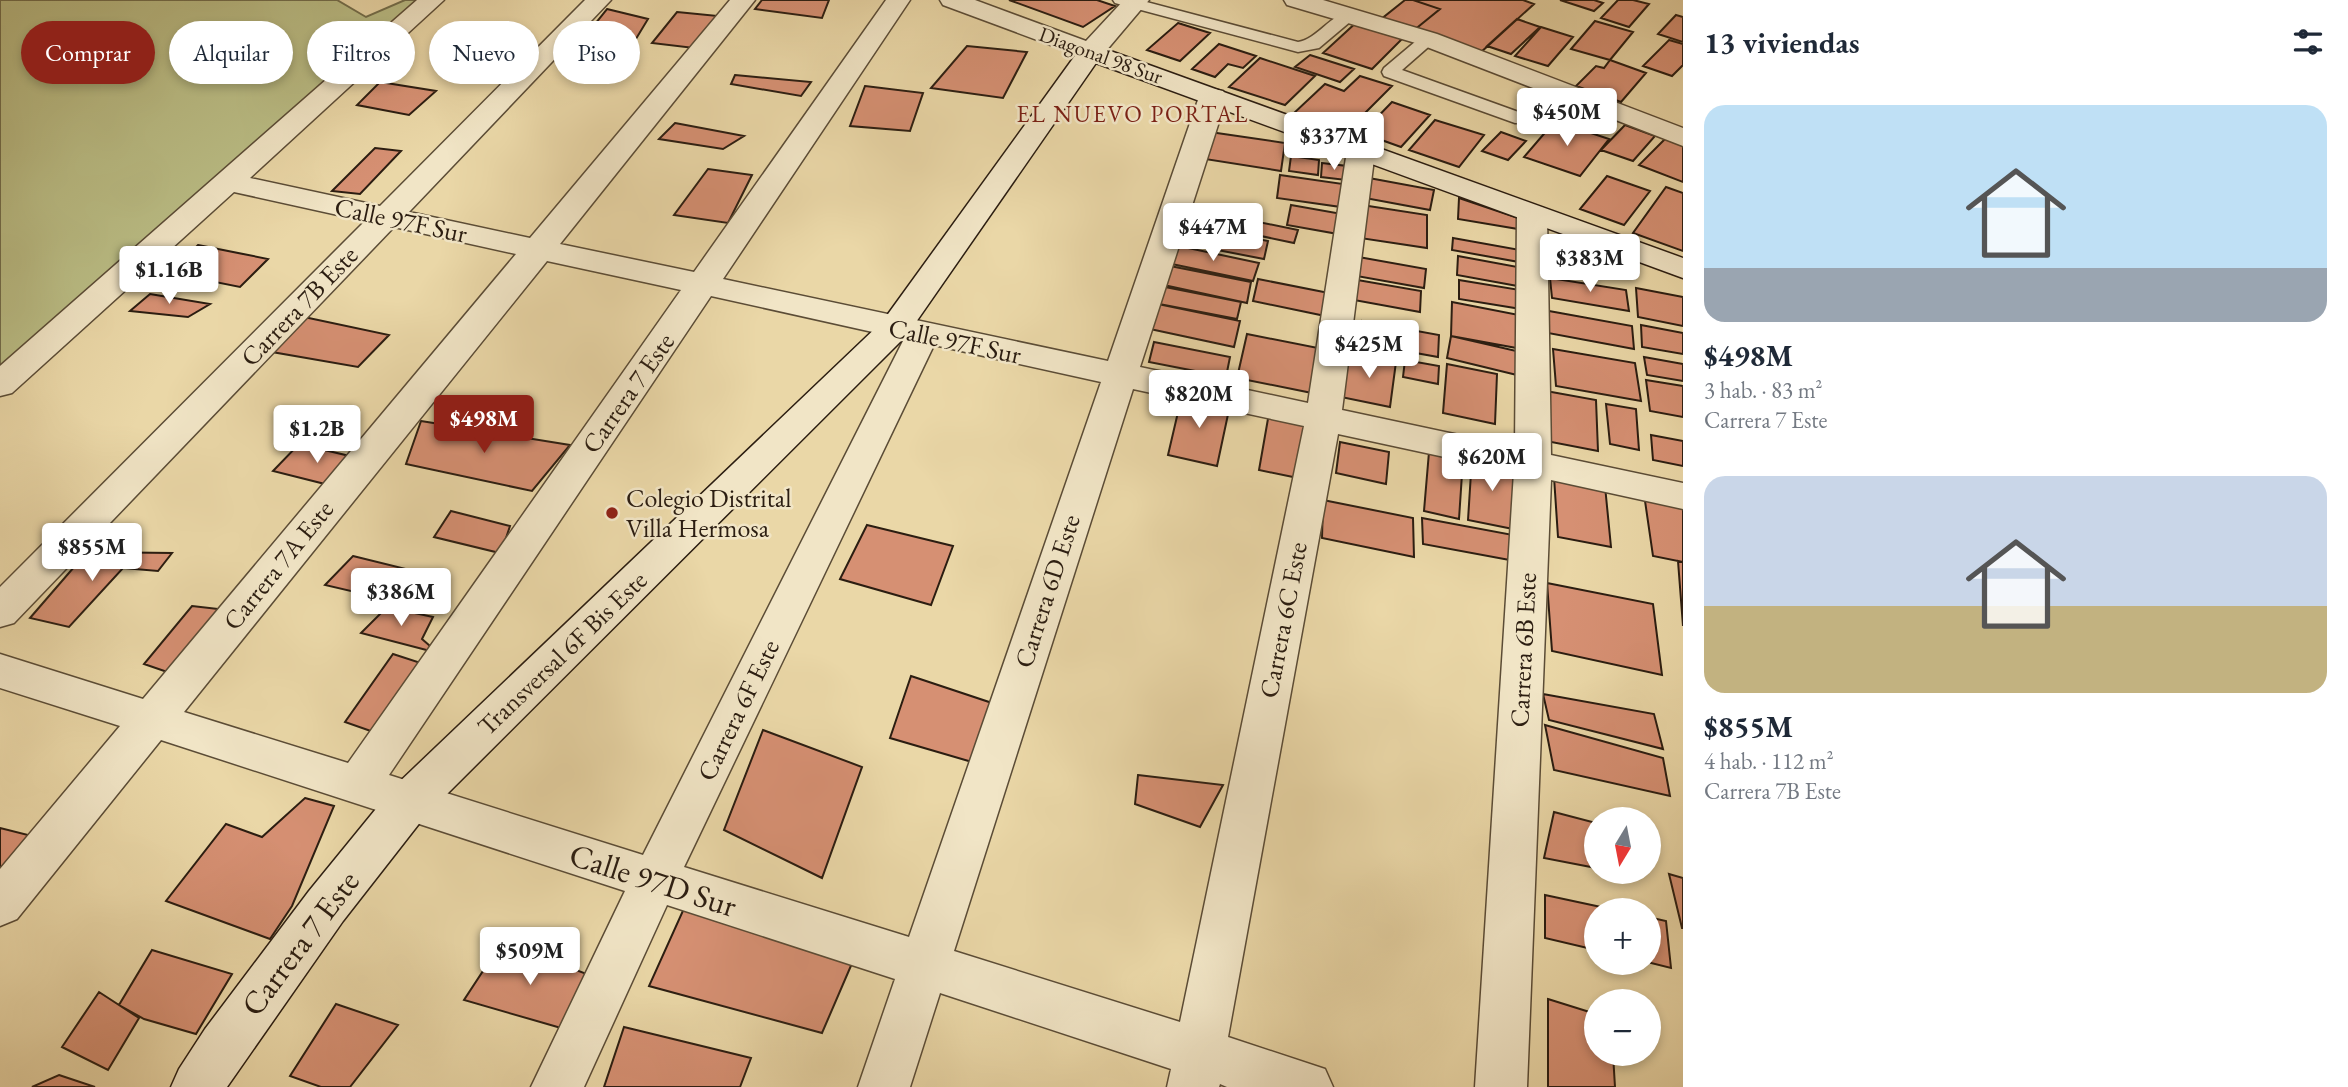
<!DOCTYPE html>
<html lang="es">
<head>
<meta charset="utf-8">
<style>
	:root { --surface:#fff; --page:#f6f6f7; --text:#1f2937; --muted:#747a83; --accent:#8f2418 }
	body { margin:0; font-family:"EB Garamond",serif; background:var(--page); color:var(--text); height:100vh; display:flex; flex-direction:column; font-size:26px; white-space:nowrap }
	* { box-sizing:border-box; margin:0 }
	p { font-size:23px; color:var(--muted) }
	.icon { flex:none; width:38px; height:38px; fill:none; stroke:currentColor; stroke-width:2; stroke-linecap:round; stroke-linejoin:round }
	.map { position:relative; flex:1; overflow:hidden }
	.panel { display:flex; flex-direction:column; background:var(--surface); width:665px }
	.panel>* { flex:none }
	.guide { position:absolute; left:21px; top:21px; width:665px; height:63px; display:flex; gap:14px }
	.needle { width:46px; rotate:190deg }
	.fabs { position:absolute; left:1584px; top:807px; display:grid; gap:14px }
	.fabs a { display:grid; place-items:center; width:77px; height:77px; border-radius:50%; background:var(--surface); box-shadow:0 4px 10px #0003; font-size:35px }
	.price { position:absolute; translate:-50% -60px; padding:0 16px; border-radius:7px; background:#fff; color:#222; font-size:23px; line-height:46px; filter:drop-shadow(0 2px 4px #0008) }
	.price::after { content:''; position:absolute; left:50%; top:42px; width:21px; height:16px; margin-left:-10px; background:inherit; clip-path:polygon(0 0,100% 0,50% 100%) }
	.price.current { background:var(--accent); color:#fff }
	ul { padding:0; list-style:none }
	li { display:grid; align-content:center; gap:14px; height:371px; padding:0 21px }
	li span { display:grid; place-items:center; height:217px; border-radius:21px; color:#555 }
	li>.icon { margin-inline-start:auto }
	span .icon { width:126px; height:126px; fill:#fffc; stroke-width:1 }
	li b { font-size:30px }
	h2 { display:flex; justify-content:space-between; align-items:center; height:84px; padding:0 21px; font-size:30px }
	.pill { padding:0 24px; border-radius:32px; background:var(--surface); box-shadow:0 4px 10px #0003; font-size:24px; line-height:63px }
	.pill.current { background:var(--accent); color:#fff }
	main { display:flex; flex:1; min-height:0 }
	.map>svg:first-child { display:block }
	.green { fill:#babd85; stroke:#726d4b; stroke-width:2 }
	.building { fill:#d69073; stroke:#2b1d11; stroke-width:2 }
	.lines { fill:none; stroke-linecap:round; stroke-linejoin:round }
	.lane-casing { stroke:#5b4c36; stroke-width:3 }
	.street-casing { stroke:#5b4c36; stroke-width:3 }
	.secondary-casing { stroke:#2b1d11; stroke-width:3 }
	.lane { fill:#f1e5c6; fill-rule:evenodd }
	.street { fill:#f1e5c6; fill-rule:evenodd }
	.secondary { fill:#f1e5c6; fill-rule:evenodd }
	.poi-dot { fill:#8f2418; stroke:#f1e5c6; stroke-width:2.5 }
	.labels { text-anchor:middle; dominant-baseline:central; stroke-width:5; stroke-linejoin:round; paint-order:stroke }
	.far-street-label { font-size:21px; fill:#2b1d11; stroke:#f1e5c6 }
	.far-neighbourhood-label { font-size:23px; letter-spacing:2px; fill:#7a1f14; stroke:#f1e5c6 }
	.street-label { font-size:26px; fill:#2b1d11; stroke:#f1e5c6 }
	.poi-label { font-size:26px; fill:#2b1d11; stroke:#f1e5c6; text-anchor:start }
	.near-street-label { font-size:32px; fill:#2b1d11; stroke:#f1e5c6 }
</style>
</head>
<body>
<main>
<div class="map">
<svg width="1683" height="1087" viewBox="0 0 1683 1087">
	<rect width="100%" height="100%" fill="#ead7a7"/>
	<filter id="stains"><feTurbulence type="fractalNoise" baseFrequency=".00286" numOctaves="4"/><feColorMatrix values="0 0 0 0 .2 0 0 0 0 .09 0 0 0 0 .02 0 0 0 .5 -.17"/></filter>
	<radialGradient id="worn" r=".72"><stop offset=".6" stop-color="#630" stop-opacity="0"/><stop offset="1" stop-color="#630" stop-opacity=".3"/></radialGradient>
	<path class="green" d="M0,0H337L366,17L405,0H421L0,367Z"/>
	<path class="building" d="M762,0H829L822,18L755,9Z
		M1009,0H1097L1115,6L1083,27Z
		M1405,0H1413L1440,9L1413,31L1380,20Z
		M1413,0H1523L1534,4L1480,53L1413,31L1440,9Z
		M1560,0H1594L1603,3L1594,11Z
		M1618,0H1633L1649,4L1629,27L1601,18Z
		M607,9L648,19L619,67L566,60Z
		M677,12L718,16L694,48L652,43Z
		M1676,15L1683,17V42L1658,34Z
		M1517,19L1540,27L1511,54L1487,46Z
		M1359,20L1406,35L1372,69L1323,53Z
		M1595,21L1633,32L1610,60L1571,49Z
		M1178,23L1210,33L1180,61L1147,50Z
		M1541,27L1573,37L1548,66L1515,56Z
		M1669,40L1683,44V65L1672,76L1643,66Z
		M1219,44L1256,56L1243,68L1228,64L1215,77L1192,69Z
		M967,46L1027,52L1003,98L931,88Z
		M1310,55L1354,69L1340,82L1295,67Z
		M1260,58L1315,76L1285,105L1229,87Z
		M1610,60L1646,73L1621,102L1576,86L1596,66L1604,68Z
		M735,75L811,82L801,96L731,84Z
		M1360,76L1392,86L1347,131L1294,113L1325,84L1344,91Z
		M380,82L436,91L409,115L357,105Z
		M865,86L923,93L910,131L850,126Z
		M1392,102L1430,115L1401,147L1362,133Z
		M1435,120L1484,135L1459,167L1409,150Z
		M1555,121L1609,139L1580,176L1524,157Z
		M675,123L744,136L723,149L659,139Z
		M1625,125L1655,136L1633,161L1601,150Z
		M1210,132L1285,143L1281,171L1205,159Z
		M1501,132L1526,141L1508,160L1482,151Z
		M1667,137L1683,143V182L1639,165Z
		M375,148L401,151L360,194L332,191Z
		M1291,156L1319,160L1318,175L1289,171Z
		M1322,163L1347,166L1346,180L1321,177Z
		M708,169L752,175L728,223L674,215Z
		M1280,175L1350,185L1348,208L1277,198Z
		M1607,176L1650,191L1624,225L1580,209Z
		M1369,178L1434,190L1430,210L1365,198Z
		M1666,187L1683,193V251L1633,233Z
		M1459,198L1524,220V230L1458,219Z
		M1291,205L1342,214L1338,234L1287,225Z
		M1362,205L1427,215V248L1360,238Z
		M1204,211L1298,230L1294,243L1199,223Z
		M1182,224L1268,241L1264,259L1176,242Z
		M1453,238L1520,250L1519,262L1452,250Z
		M198,245L268,259L240,287L170,273Z
		M1174,245L1259,263L1253,281L1167,263Z
		M1353,256L1426,269L1424,288L1351,275Z
		M1458,256L1523,268V287L1457,275Z
		M1165,265L1251,282L1247,303L1159,284Z
		M1346,278L1421,291L1420,312L1343,298Z
		M1550,278L1626,290L1629,311L1552,298Z
		M1258,279L1334,294L1330,317L1253,301Z
		M1459,280L1520,290L1521,309L1459,299Z
		M1160,286L1241,302L1237,319L1154,303Z
		M1636,288L1683,297V326L1638,317Z
		M150,294L210,304L188,317L130,311Z
		M1452,302L1524,316L1522,349L1451,336Z
		M1158,304L1240,321L1234,347L1150,329Z
		M1549,311L1632,326L1634,349L1548,333Z
		M304,317L389,335L358,367L272,352Z
		M1362,321L1439,335L1438,357L1360,343Z
		M1641,325L1683,333V354L1642,347Z
		M1247,334L1318,348L1312,393L1237,378Z
		M1451,336L1525,353L1521,376L1447,358Z
		M1154,342L1230,357L1226,377L1149,362Z
		M1553,349L1635,363L1641,401L1556,386Z
		M1348,352L1396,362L1390,407L1341,397Z
		M1644,357L1683,364V381L1647,375Z
		M1405,360L1439,366L1438,384L1403,377Z
		M1447,364L1497,374L1495,424L1443,413Z
		M1646,380L1683,386V417L1650,411Z
		M1546,391L1596,400L1598,451L1546,441Z
		M1182,395L1230,405L1217,466L1168,455Z
		M1606,404L1636,409L1639,450L1610,444Z
		M1269,413L1307,420L1298,478L1259,470Z
		M421,421L570,445L532,491L406,464Z
		M1651,435L1683,441V466L1653,460Z
		M1340,442L1389,452L1386,484L1336,473Z
		M299,444L358,458L337,487L273,471Z
		M1429,452L1463,459L1459,519L1424,511Z
		M1472,457L1515,466L1513,529L1468,520Z
		M1554,477L1605,486L1611,547L1558,537Z
		M1644,494L1683,501V562L1653,556Z
		M1323,500L1413,518L1414,557L1322,538Z
		M451,511L510,526L506,538L516,541L508,555L434,537Z
		M1422,518L1513,535L1515,561L1423,544Z
		M867,525L953,546L931,605L840,579Z
		M87,552L172,553L158,571L123,568L69,627L30,618Z
		M353,556L410,570L385,599L325,585Z
		M1678,561L1683,562V626Z
		M1547,583L1653,604L1662,675L1552,651Z
		M192,606L227,610L179,676L144,664Z
		M387,607L433,617L422,639L438,653L361,633Z
		M393,654L430,666L385,736L345,722Z
		M911,676L992,703L972,762L890,738Z
		M1543,694L1654,714L1663,749L1549,720Z
		M1545,725L1663,758L1670,796L1554,770Z
		M763,730L862,767L822,878L724,830Z
		M1138,775L1223,785L1200,827L1135,804Z
		M305,798L334,806L292,906L270,939L166,901L226,824L262,837Z
		M1554,812L1596,823V868L1544,858Z
		M0,828L36,837L0,876Z
		M1669,874L1683,878V928H1682Z
		M1545,895L1615,910H1596V950L1545,938Z
		M686,904L853,961L822,1033L649,986Z
		M1648,917L1666,921L1671,968L1647,962Z
		M502,942L592,976L568,1030L464,1000Z
		M152,950L232,974L196,1034L144,1019L119,1005Z
		M99,992L139,1018L108,1070L62,1047Z
		M1548,999L1596,1014V1054H1613L1615,1087H1548Z
		M336,1004L398,1025L350,1087H321L290,1076Z
		M624,1027L751,1058L740,1087H604Z
		M59,1075L95,1087H32Z"/>
	<g class="lines">
		<defs>
			<path id="lane" d="M1113,0H1139L1298,42C1319,39 1334,8 1355,13L1357,16L1319,48L1298,52L1115,3Z
				M1428,34L1436,39L1434,42L1402,70L1527,115L1530,119L1527,123H1515L1384,76L1382,72L1384,68L1422,36Z"/>
			<path id="street" d="M417,0H444L250,178L380,206L585,0H611L409,212L530,238L730,0H755L560,244L694,272L886,0H910L723,279L1108,361L1199,97L1203,91L1213,89L1223,91L1227,97L1140,367L1308,403L1347,151L1351,145L1361,142L1371,145L1375,151L1342,410L1515,447L1517,214L1521,208L1532,205L1543,208L1547,214L1551,455L1683,483V509L1551,480L1527,1087H1475L1514,472L1338,434L1228,1037L1325,1069L1333,1087H1227L1220,1084L1219,1087H1167L1171,1069L940,993L910,1087H858L895,979L667,905L584,1087H531L625,891L161,740L17,919L0,926V869L120,726L0,688V654L143,699L516,254L394,227L14,623L0,627V587L365,221L234,192L12,393L0,396V366ZM547,261L681,290L348,763L184,712ZM711,296L904,339L643,855L389,775ZM934,345L1101,382L909,937L684,867ZM1133,389L1304,426L1180,1022L954,951Z
				M940,0H975L1086,41L1124,0H1149L1100,58L1091,60L943,5Z
				M1284,0H1323L1437,34L1683,128V146L1419,44L1287,5Z"/>
			<path id="secondary" d="M1091,44L1683,258V278L1096,63L907,335L425,816L343,921L227,1087H171L179,1069L205,1029L309,891L393,788L883,321L1082,46Z"/>
		</defs>
		<use href="#lane" class="lane-casing"/>
		<use href="#street" class="street-casing"/>
		<use href="#secondary" class="secondary-casing"/>
		<use href="#lane" class="lane"/>
		<use href="#street" class="street"/>
		<use href="#secondary" class="secondary"/>
	</g>
	<circle class="poi-dot" cx="612" cy="513" r="7"/>
	<g class="labels">
		<g class="far-street-label">
			<text transform="translate(1101 55) rotate(20)">Diagonal 98 Sur</text>
		</g>
		<g class="far-neighbourhood-label">
			<text x="1133" y="114">EL NUEVO PORTAL</text>
		</g>
		<g class="street-label">
			<text transform="translate(401 220) rotate(12)">Calle 97F Sur</text>
			<text transform="translate(299 306) rotate(-46)">Carrera 7B Este</text>
			<text transform="translate(955 341) rotate(12)">Calle 97F Sur</text>
			<text transform="translate(628 393) rotate(-55)">Carrera 7 Este</text>
			<text transform="translate(278 565) rotate(-51)">Carrera 7A Este</text>
			<text transform="translate(1047 591) rotate(-72)">Carrera 6D Este</text>
			<text transform="translate(1283 620) rotate(-79)">Carrera 6C Este</text>
			<text transform="translate(1523 650) rotate(-87)">Carrera 6B Este</text>
			<text transform="translate(562 653) rotate(-44)">Transversal 6F Bis Este</text>
			<text transform="translate(738 710) rotate(-64)">Carrera 6F Este</text>
		</g>
		<g class="poi-label">
			<text x="626" y="498">Colegio Distrital<tspan x="626" dy="30">Villa Hermosa</tspan></text>
		</g>
		<g class="near-street-label">
			<text transform="translate(653 880) rotate(18)">Calle 97D Sur</text>
			<text transform="translate(300 943) rotate(-53)">Carrera 7 Este</text>
		</g>
	</g>
	<rect width="100%" height="100%" filter="url(#stains)"/>
	<rect width="100%" height="100%" fill="url(#worn)"/>
</svg>
<div class="fabs">
<a><svg class="needle" viewBox="-14 -14 28 28"><path d="M0-13l5 13h-10z" fill="#e53935"/><path d="M0 13l5-13h-10z" fill="#747a83"/></svg></a>
<a>+</a>
<a>−</a>
</div>
<b class="price" style="left:1567px;top:148px">$450M</b>
<b class="price" style="left:1334px;top:172px">$337M</b>
<b class="price" style="left:1213px;top:263px">$447M</b>
<b class="price" style="left:1590px;top:294px">$383M</b>
<b class="price" style="left:169px;top:306px">$1.16B</b>
<b class="price" style="left:1369px;top:380px">$425M</b>
<b class="price" style="left:1199px;top:430px">$820M</b>
<b class="price current" style="left:484px;top:455px">$498M</b>
<b class="price" style="left:317px;top:465px">$1.2B</b>
<b class="price" style="left:1492px;top:493px">$620M</b>
<b class="price" style="left:92px;top:583px">$855M</b>
<b class="price" style="left:401px;top:628px">$386M</b>
<b class="price" style="left:530px;top:987px">$509M</b>
<div class="guide">
<a class="pill current">Comprar</a>
<a class="pill">Alquilar</a>
<a class="pill">Filtros</a>
<a class="pill">Nuevo</a>
<a class="pill">Piso</a>
</div>
</div>
<section class="panel">
<h2>13 viviendas<svg class="icon" aria-label="filters" viewBox="0 0 24 24"><path d="M4 7h16M4 17h16"/><circle cx="9" cy="7" r="2"/><circle cx="15" cy="17" r="2"/></svg></h2>
<ul>
<li><span style="background:linear-gradient(#bfe0f5 75%,#9aa5b1 0)"><svg class="icon" aria-label="home" viewBox="0 0 24 24"><path d="M3 11l9-7 9 7M6 9v11h12V9"/></svg></span><div><b>$498M</b><p>3 hab. · 83 m²</p><p>Carrera 7 Este</p></div></li>
<li><span style="background:linear-gradient(#c9d6e8 60%,#c2b280 0)"><svg class="icon" aria-label="home" viewBox="0 0 24 24"><path d="M3 11l9-7 9 7M6 9v11h12V9"/></svg></span><div><b>$855M</b><p>4 hab. · 112 m²</p><p>Carrera 7B Este</p></div></li>
</ul>
</section>
</main>
</body>
</html>
